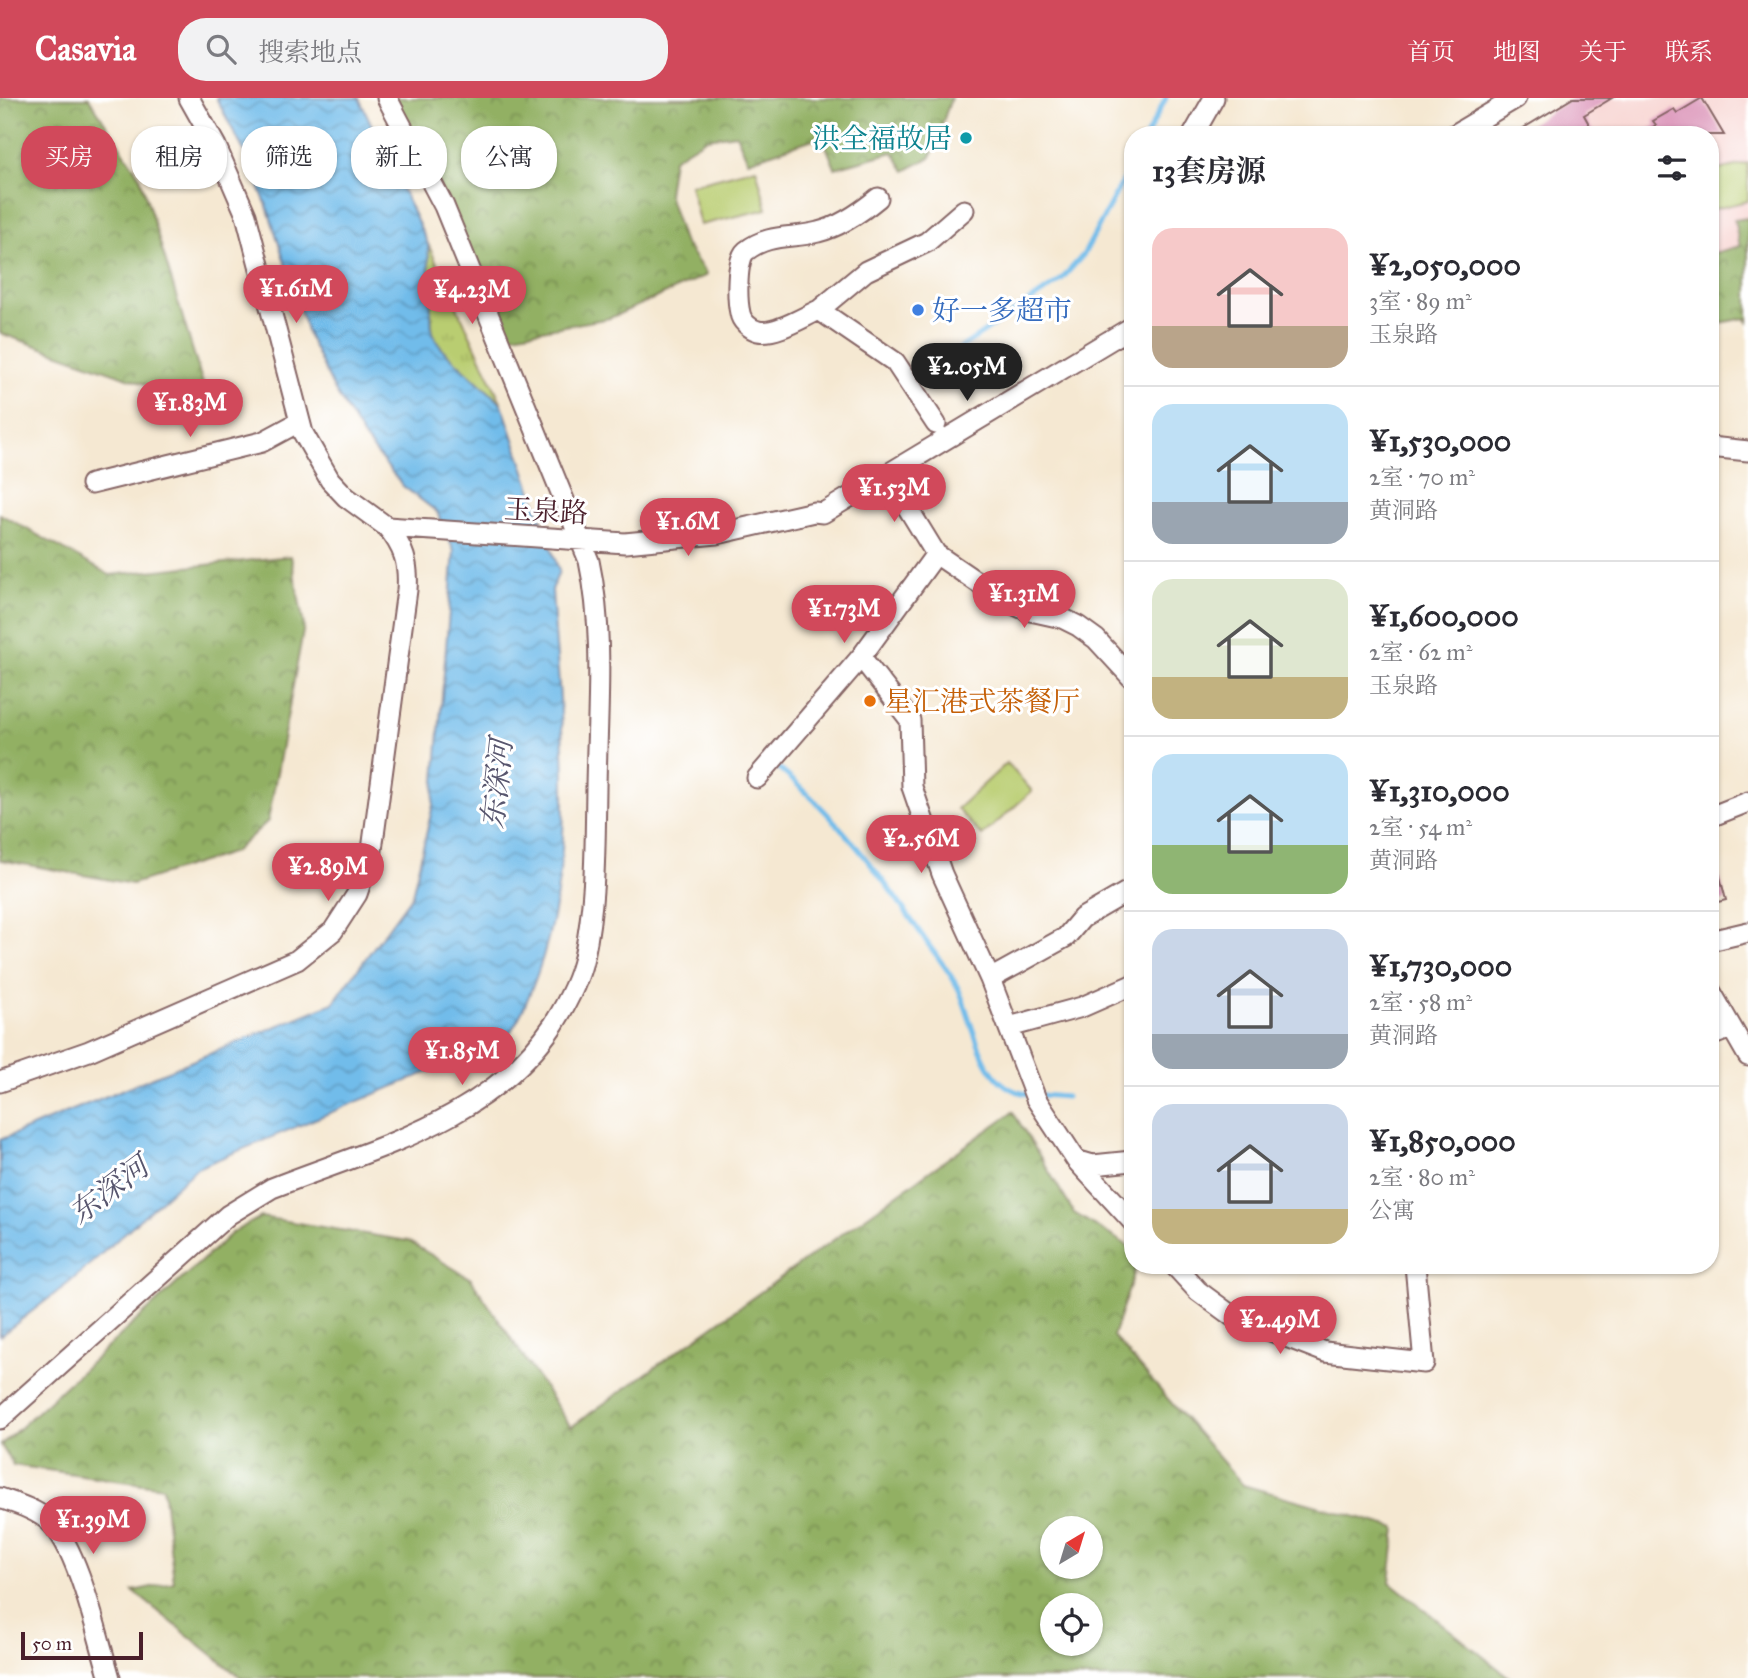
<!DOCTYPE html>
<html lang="zh">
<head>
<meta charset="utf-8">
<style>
	:root { --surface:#fff; --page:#f2f2f3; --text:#2b2b33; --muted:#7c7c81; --line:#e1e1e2; --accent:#d1495b }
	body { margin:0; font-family:"IM FELL Great Primer","Noto Serif SC",serif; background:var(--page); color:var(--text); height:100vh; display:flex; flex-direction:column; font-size:26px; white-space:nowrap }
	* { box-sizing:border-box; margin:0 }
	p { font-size:23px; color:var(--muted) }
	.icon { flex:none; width:38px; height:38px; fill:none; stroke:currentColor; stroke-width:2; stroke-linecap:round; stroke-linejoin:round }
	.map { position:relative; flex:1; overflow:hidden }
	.side { position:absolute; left:1124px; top:28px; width:595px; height:1148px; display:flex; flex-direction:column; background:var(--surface); border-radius:28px; box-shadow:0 2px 5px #0004 }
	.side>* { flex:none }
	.top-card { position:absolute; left:21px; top:28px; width:665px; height:63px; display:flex; gap:14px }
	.needle { width:46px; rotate:38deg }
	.buttons { position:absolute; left:1040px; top:1418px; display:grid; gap:14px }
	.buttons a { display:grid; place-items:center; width:63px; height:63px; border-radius:50%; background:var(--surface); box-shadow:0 2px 5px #0004; font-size:35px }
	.scale { position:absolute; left:21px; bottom:18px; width:122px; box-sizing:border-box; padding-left:7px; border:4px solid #4a1f2b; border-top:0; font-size:19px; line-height:24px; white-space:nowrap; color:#4a1f2b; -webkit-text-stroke:5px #fff; paint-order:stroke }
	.price { position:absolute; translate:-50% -60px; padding:0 16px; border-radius:24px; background:var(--accent); color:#fff; font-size:23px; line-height:46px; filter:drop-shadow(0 2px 4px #0008) }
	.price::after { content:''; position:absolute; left:50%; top:42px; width:21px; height:16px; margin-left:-10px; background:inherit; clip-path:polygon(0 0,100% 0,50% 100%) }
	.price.selected { background:#222; color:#fff }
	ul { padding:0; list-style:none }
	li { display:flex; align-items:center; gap:21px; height:175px; padding:0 28px }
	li+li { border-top:2px solid var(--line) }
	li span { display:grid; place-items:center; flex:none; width:196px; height:140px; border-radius:21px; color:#555 }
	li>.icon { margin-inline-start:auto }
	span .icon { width:84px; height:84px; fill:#fffc; stroke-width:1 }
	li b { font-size:30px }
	h2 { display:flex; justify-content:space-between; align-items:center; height:84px; padding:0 28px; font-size:30px }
	.chip { padding:0 24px; border-radius:28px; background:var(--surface); box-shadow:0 2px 5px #0004; font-size:24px; line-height:63px }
	.chip.selected { background:var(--accent); color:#fff }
	header { display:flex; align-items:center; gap:42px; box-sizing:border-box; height:98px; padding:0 35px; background:var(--accent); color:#fff }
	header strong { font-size:33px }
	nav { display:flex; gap:38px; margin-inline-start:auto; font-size:24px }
	.search { width:490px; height:63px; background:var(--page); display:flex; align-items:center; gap:18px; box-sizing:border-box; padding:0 24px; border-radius:28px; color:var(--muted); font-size:26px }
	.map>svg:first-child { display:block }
	.built { fill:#f7d0cd }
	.grass { fill:url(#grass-tufts); stroke:#82764e; stroke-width:2 }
	.forest { fill:url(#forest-crowns); stroke:#6e6847; stroke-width:2; fill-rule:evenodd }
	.garden { fill:#b9cd71; stroke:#82764e; stroke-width:2 }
	.water { fill:url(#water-waves); stroke:#5e6e8a; stroke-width:2 }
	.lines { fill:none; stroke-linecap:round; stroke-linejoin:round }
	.stream { stroke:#71bcea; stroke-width:5 }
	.building { fill:#da90b6 }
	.minor-casing { stroke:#866565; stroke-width:23 }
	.minor { stroke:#fff; stroke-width:19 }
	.culture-dot { fill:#0f9aa8; stroke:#fff; stroke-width:2.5 }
	.shop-dot { fill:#3f7fe0; stroke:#fff; stroke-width:2.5 }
	.food-dot { fill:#e8710a; stroke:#fff; stroke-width:2.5 }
	.labels { text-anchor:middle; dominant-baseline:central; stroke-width:6; stroke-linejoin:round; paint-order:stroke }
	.culture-label { font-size:28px; fill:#0d838f; stroke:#fff; text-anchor:end }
	.shop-label { font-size:28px; fill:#366cbe; stroke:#fff; text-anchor:start }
	.street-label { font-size:28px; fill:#4a1f2b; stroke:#fff }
	.food-label { font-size:28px; fill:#c56008; stroke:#fff; text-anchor:start }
	.water-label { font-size:30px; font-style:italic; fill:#58566e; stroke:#fff }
</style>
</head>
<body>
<header>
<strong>Casavia</strong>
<div class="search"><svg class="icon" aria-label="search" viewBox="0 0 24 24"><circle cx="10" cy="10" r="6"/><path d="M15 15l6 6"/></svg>搜索地点</div>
<nav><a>首页</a><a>地图</a><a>关于</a><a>联系</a></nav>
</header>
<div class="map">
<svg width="1748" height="1580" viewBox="0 0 1748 1580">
	<defs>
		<pattern id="grass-tufts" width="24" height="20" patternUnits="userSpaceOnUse" patternTransform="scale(1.75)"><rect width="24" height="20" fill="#b9cd71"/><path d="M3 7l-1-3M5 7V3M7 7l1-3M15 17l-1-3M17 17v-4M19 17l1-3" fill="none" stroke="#a1b062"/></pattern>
		<pattern id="forest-crowns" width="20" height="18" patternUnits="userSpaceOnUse" patternTransform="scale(1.75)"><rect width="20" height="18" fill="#92b063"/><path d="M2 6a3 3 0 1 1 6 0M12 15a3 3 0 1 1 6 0" fill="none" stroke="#798f52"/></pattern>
		<pattern id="water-waves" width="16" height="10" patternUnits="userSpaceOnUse" patternTransform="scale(1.75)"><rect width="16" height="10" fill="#71bcea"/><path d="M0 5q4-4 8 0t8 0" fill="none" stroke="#5f98be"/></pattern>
	</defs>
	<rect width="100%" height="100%" fill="#fff"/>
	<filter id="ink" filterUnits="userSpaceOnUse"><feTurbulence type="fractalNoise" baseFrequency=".0143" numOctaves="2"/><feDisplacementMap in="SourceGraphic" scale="14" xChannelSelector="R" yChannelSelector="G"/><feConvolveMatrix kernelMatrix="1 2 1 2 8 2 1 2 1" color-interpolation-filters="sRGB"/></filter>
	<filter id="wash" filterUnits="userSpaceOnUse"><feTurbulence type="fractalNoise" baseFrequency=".00686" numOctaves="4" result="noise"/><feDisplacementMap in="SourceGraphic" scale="28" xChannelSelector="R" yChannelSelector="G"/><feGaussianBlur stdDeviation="1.57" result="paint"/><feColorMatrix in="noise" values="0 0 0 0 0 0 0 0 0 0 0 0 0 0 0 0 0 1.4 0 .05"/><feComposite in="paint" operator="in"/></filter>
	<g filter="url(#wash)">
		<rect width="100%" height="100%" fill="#f5e8d2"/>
		<path class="built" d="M1573,0H1748V120L1734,122L1740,148L1710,156V37H1512Z"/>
		<path class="grass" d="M428,146L502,306L443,252L432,235Z"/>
		<path class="forest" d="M0,0H89L140,79L210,309L0,235Z
			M391,0H951L931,59L905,73L893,54L835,70L822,38L748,63L736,36L707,40L673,61L668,96L683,143L707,177L610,220L508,238Z
			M1748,120V224L1745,220L1710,227V156L1740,148L1734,122Z
			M0,416L110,477L291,458L304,528L268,723L234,754L132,786L0,762Z
			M1013,1014L1074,1115L1132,1150V1167H1137L1113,1238L1243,1387L1396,1430L1390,1484L1510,1580H241L133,1493L174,1484L163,1389L13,1367L1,1347L233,1134L261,1119L408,1143L471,1181L571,1329ZM1052,1430H1090V1468H1052ZM1052,1507H1090V1545H1052Z"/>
		<path class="garden" d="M1748,65V103L1710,112V74Z
			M756,70L767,111L700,127L690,87Z
			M1007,665L1032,693L982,738L957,711Z"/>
		<path class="water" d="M216,0H359L428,146L432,235L443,252L502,306L559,473L552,492C560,620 581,753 537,877C528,900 520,924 503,943L197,1070L70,1184L0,1238V1042L333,905L412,797L433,707L454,453L437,414L403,388L365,341L334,291L308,237L267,108L245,55Z"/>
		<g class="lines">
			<path class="stream" d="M1147,37L1166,0
				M944,261L1060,183L1084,156L1132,65
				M773,666C834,713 883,780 926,843C937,859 951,875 959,892C975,928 981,991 1028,996
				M1041,997L1066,999"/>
		</g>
		<g id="blocks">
			<path class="building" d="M1573,0H1612L1584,17L1595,37H1512Z
				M1702,0L1724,37H1640L1656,27L1653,23L1674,11L1677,15Z
				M1714,756L1726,802L1710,806V757Z"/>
		</g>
	</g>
	<g filter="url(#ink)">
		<use href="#blocks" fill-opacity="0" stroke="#866565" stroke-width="2"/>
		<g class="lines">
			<defs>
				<path id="minor" d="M189,0L216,48L246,117L303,335L330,382L346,399L387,429L625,445L717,436L814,414L823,415L1132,229
					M1193,37L1214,0
					M1454,37L1516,0
					M878,100C861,114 839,129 818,134C792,141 769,135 746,153C736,161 737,202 740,215C741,223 750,231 758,233C775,237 803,219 819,212L895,264L936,326
					M819,212L866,173L927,144L964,112
					M1710,349L1748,353
					M887,376L936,456L1002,501L1026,512L1062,520L1078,528L1096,541L1132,580
					M91,386L262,344L299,324
					M861,559L910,622L912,689L942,776L990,881L1036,1001L1076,1062L1132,1123
					M757,680L861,559L936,456
					M1710,719L1748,704
					M1710,843L1748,834
					M990,881L1066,839L1082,820L1132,791
					M1710,892L1748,958
					M1009,929L1082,909L1132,887
					M1710,938L1731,930
					M0,984L89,953L297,862L333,833L357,796L372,752L407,492C409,466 404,449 387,429
					M1076,1062L1093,1067L1132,1063
					M1174,1167L1198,1193L1232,1218L1325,1254L1424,1265L1415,1167
					M0,1321L228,1117L272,1090C376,1049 488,1024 554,926C567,905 579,883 584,859C596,803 595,746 596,690C597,615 605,537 589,463L444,108L387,0
					M0,1400C17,1406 35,1411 49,1423C78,1448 98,1541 110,1580"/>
			</defs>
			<use href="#minor" class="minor-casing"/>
			<use href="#minor" class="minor"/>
		</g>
	</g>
	<circle class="culture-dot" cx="966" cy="40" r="7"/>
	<circle class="shop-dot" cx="918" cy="212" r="7"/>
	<circle class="food-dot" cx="870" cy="603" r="7"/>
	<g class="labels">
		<g class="culture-label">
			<text x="952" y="40">洪全福故居</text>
		</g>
		<g class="shop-label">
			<text x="932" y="212">好一多超市</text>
		</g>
		<g class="street-label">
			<text transform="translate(546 413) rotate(3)">玉泉路</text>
		</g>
		<g class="food-label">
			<text x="884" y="603">星汇港式茶餐厅</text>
		</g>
		<g class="water-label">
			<text transform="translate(497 686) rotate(-84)">东深河</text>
			<text transform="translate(109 1092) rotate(-37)">东深河</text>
		</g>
	</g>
</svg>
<div class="buttons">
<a><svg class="needle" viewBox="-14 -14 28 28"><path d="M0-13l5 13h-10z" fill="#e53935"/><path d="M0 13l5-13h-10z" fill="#7c7c81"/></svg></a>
<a><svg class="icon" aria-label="locate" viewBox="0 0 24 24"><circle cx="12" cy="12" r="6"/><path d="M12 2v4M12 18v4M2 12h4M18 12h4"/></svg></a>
</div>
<div class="scale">50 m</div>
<b class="price" style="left:296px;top:227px">¥1.61M</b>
<b class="price" style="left:472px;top:228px">¥4.23M</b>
<b class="price selected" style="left:967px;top:305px">¥2.05M</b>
<b class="price" style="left:190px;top:341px">¥1.83M</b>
<b class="price" style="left:894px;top:426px">¥1.53M</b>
<b class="price" style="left:688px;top:460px">¥1.6M</b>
<b class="price" style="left:1024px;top:532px">¥1.31M</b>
<b class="price" style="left:844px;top:547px">¥1.73M</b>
<b class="price" style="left:921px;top:777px">¥2.56M</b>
<b class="price" style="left:328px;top:805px">¥2.89M</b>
<b class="price" style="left:462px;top:989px">¥1.85M</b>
<b class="price" style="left:1280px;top:1258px">¥2.49M</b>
<b class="price" style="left:93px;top:1458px">¥1.39M</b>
<div class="top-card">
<a class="chip selected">买房</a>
<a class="chip">租房</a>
<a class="chip">筛选</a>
<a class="chip">新上</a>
<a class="chip">公寓</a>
</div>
<section class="side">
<h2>13套房源<svg class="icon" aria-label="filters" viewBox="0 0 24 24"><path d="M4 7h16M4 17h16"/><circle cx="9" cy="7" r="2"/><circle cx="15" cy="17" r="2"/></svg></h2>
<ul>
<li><span style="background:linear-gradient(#f6c9c9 70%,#b9a48a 0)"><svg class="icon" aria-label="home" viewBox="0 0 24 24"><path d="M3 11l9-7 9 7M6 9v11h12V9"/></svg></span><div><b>¥2,050,000</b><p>3室 · 89 m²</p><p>玉泉路</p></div></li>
<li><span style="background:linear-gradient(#bfe0f5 70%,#9aa5b1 0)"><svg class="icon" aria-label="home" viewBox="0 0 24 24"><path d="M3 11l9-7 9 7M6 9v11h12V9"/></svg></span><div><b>¥1,530,000</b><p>2室 · 70 m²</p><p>黄洞路</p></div></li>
<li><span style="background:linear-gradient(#dfe7d0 70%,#c2b280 0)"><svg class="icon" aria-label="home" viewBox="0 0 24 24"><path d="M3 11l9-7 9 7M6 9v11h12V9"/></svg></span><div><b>¥1,600,000</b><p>2室 · 62 m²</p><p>玉泉路</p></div></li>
<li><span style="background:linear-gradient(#bfe0f5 65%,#8fb573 0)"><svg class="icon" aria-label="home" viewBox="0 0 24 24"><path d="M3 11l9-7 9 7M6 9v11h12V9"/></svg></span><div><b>¥1,310,000</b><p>2室 · 54 m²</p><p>黄洞路</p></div></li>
<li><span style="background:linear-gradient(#c9d6e8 75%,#9aa5b1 0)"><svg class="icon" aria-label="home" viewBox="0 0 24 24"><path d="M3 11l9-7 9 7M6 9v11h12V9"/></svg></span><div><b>¥1,730,000</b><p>2室 · 58 m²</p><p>黄洞路</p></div></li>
<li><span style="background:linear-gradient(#c9d6e8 75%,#c2b280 0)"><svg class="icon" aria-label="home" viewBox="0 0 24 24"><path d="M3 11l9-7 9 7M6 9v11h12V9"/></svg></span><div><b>¥1,850,000</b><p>2室 · 80 m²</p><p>公寓</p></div></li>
</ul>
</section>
</div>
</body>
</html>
